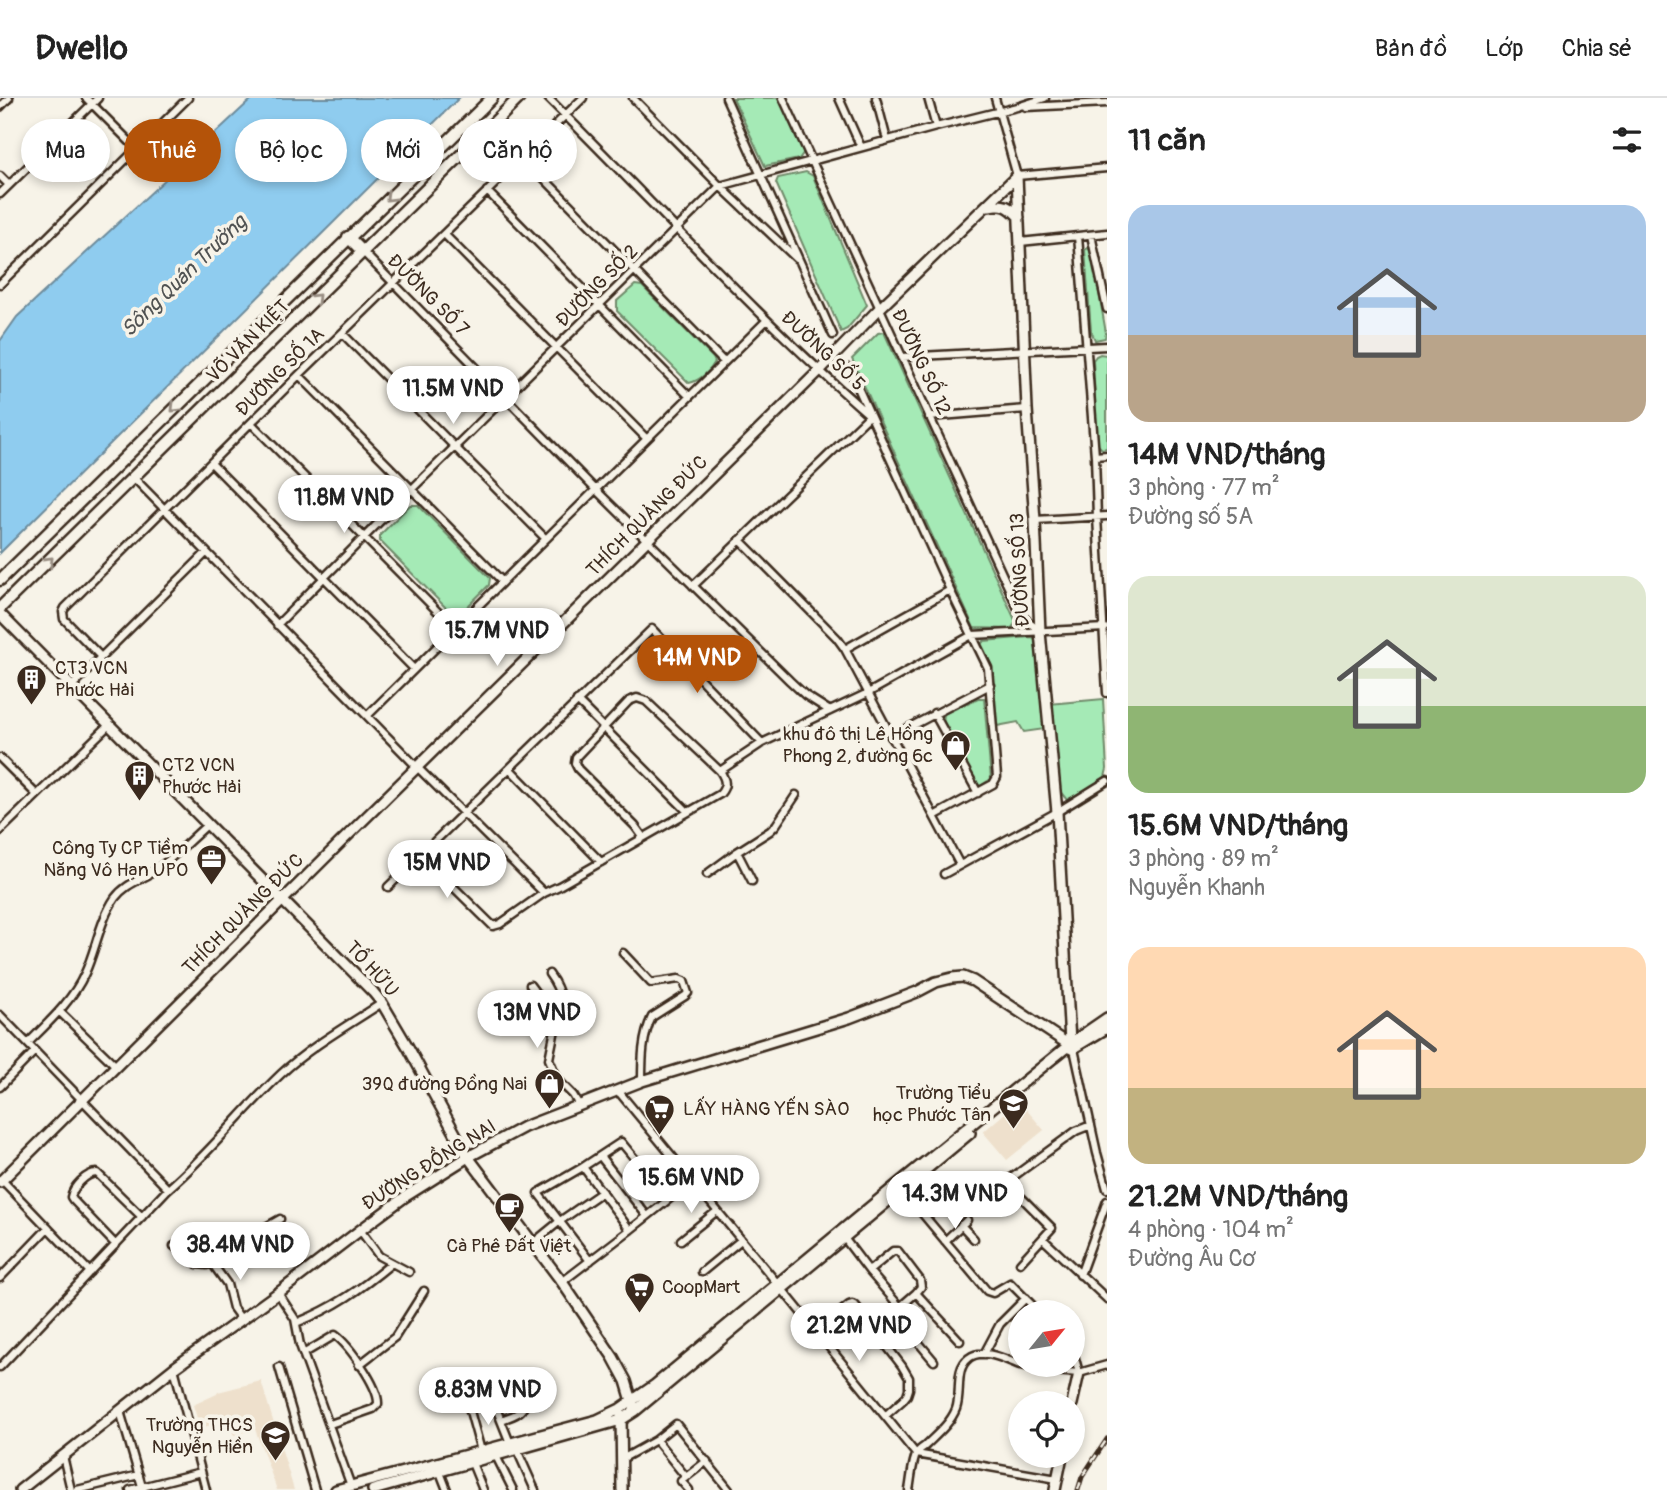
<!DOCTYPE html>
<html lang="vi">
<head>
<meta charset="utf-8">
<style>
	:root { --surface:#fff; --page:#f6f6f6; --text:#222; --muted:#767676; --line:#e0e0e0; --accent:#b45309 }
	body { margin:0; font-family:Pangolin,sans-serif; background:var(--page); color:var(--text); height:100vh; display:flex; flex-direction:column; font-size:26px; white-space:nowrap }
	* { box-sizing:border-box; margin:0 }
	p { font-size:23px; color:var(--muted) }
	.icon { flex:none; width:38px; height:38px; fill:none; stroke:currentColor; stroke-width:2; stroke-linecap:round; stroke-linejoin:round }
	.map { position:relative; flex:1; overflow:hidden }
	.side { display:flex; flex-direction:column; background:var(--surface); width:560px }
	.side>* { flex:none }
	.banner { position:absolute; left:21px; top:21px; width:665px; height:63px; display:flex; gap:14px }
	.needle { width:46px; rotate:60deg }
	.buttons { position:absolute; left:1008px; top:1202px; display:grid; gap:14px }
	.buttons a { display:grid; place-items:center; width:77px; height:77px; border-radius:50%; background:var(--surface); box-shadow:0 4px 10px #0003; font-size:35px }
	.price { position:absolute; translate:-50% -60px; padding:0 16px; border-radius:24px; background:#fff; color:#222; font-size:23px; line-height:46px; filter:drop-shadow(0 2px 4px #0008) }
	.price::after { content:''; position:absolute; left:50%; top:42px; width:21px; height:16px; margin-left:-10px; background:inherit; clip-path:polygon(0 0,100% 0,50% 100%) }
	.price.on { background:var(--accent); color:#fff }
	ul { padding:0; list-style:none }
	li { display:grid; align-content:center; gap:14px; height:371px; padding:0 21px }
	li span { display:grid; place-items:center; height:217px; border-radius:21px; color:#555 }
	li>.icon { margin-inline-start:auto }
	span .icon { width:126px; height:126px; fill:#fffc; stroke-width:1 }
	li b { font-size:30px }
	h2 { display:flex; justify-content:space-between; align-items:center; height:84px; padding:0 21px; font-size:30px }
	.tag { padding:0 24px; border-radius:32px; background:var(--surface); box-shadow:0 4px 10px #0003; font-size:24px; line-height:63px }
	.tag.on { background:var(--accent); color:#fff }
	header { display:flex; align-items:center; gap:42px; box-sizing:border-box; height:98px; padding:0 35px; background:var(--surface); border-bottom:2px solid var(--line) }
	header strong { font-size:33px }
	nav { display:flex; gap:38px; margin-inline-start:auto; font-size:24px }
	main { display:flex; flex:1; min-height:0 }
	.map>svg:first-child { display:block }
	.built { fill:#eee0cc }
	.green { fill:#a5eab6; stroke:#708a6a; stroke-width:2 }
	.water { fill:#8fccef; stroke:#6d8b9b; stroke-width:2 }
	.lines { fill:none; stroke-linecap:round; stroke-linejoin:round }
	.street-casing { stroke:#3b2a1e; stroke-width:11 }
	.secondary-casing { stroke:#3b2a1e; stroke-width:14 }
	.primary-casing { stroke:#3b2a1e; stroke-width:15 }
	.street { stroke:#f7f3e8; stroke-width:6 }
	.secondary { stroke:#f7f3e8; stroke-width:9 }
	.primary { stroke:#f7f3e8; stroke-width:10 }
	.rail-casing { stroke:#3b2a1e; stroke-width:5 }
	.rail { stroke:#f7f3e8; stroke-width:2.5; stroke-dasharray:8; stroke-linecap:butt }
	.oneway { stroke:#998e83 }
	.labels { text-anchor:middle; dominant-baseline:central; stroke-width:7; stroke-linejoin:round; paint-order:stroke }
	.street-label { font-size:19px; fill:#3b2a1e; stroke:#f7f3e8 }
	.poi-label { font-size:19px; fill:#3b2a1e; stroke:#f7f3e8; text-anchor:end }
	.water-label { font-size:21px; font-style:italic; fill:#505252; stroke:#f7f3e8 }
</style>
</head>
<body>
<header>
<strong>Dwello</strong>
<nav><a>Bản đồ</a><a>Lớp</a><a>Chia sẻ</a></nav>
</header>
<main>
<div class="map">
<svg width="1107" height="1392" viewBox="0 0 1107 1392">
	<rect width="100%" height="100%" fill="#f7f3e8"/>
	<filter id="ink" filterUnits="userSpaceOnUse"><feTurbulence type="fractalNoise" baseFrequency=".0143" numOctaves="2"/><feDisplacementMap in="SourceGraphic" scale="14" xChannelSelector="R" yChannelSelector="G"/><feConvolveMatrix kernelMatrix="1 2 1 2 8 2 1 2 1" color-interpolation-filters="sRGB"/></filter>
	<g filter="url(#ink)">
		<path class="built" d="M1019,1003L1044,1032L1007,1062L983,1034Z
			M261,1283L294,1392H277L255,1331L234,1337L227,1323L200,1330L193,1307L217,1296L218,1294Z"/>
		<path class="green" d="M733,0H779L804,54L799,61L765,68Z
			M806,74L813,78L867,207L847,231L841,234L776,85L778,80Z
			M1088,150L1092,155L1106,235L1105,240L1095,242L1091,233L1085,152Z
			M635,187L642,188L713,260L715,264C710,273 700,283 689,285L617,213V203Z
			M884,234L1016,524L1011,531L974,530L852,261L878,235Z
			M1100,256L1107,257V350L1102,351L1097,346L1093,262L1096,258Z
			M410,407H418L490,480L489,487L460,516H452L380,443V437Z
			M1030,539L1038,540L1045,631L1024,634L1018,624L997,628L992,573L980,547L984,543Z
			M978,600H984L991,681L980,688L976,685L943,625L944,616Z
			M1103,601L1107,671L1104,683L1067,702L1058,691L1049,606Z"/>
		<path class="water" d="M253,0H459L0,455V243L17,219Z"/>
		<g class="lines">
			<defs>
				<path id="street" d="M86,0L137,51
					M548,0C655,106 755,217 868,316
					M633,0L720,88L797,161
					M726,0L833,237
					M783,0L1021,517L1040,534
					M839,0L861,49
					M876,0L887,42
					M928,0L936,29
					M995,0L1017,78L1107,70
					M0,9L9,0
					M1026,9L1107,5
					M523,59L724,264
					M0,78L9,87
					M487,93L689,298
					M0,96L98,0
					M444,136L646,340
					M1091,137L1107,211
					M1078,138L1095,358L1097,419L1107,595
					M1020,144L1107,135
					M363,154L596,392L790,583L805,597L830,613
					M0,186L188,0
					M342,235L545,440
					M902,259L1107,248
					M849,270L950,492L988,570L997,679L993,686L934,718
					M299,277L502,483
					M929,319L1027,311
					M251,325L455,531
					M1095,358L1107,357
					M211,365L414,571
					M134,380L418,670L544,795
					M1035,422L1107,418
					M740,442L837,540L845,551L960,767
					M693,488L869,318
					M277,527L412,391L720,88L936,29L1017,9L1045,0
					M845,551L950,492
					M101,559L64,521L63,514L65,510L299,277L583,0
					M71,589L206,455
					M577,603L688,714
					M934,615L978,695
					M367,618L767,222
					M891,639L990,587
					M0,660L37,697
					M510,671L601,764
					M720,673L762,645L868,595L972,537L1105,530
					M0,733L109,627
					M737,754L752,783
					M421,757L493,828L500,826L544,795L559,788L720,696C727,688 726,682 720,673L646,603L637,600L629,603L576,659L575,665L578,671L635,728L643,739
					M707,776L737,754L770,733L776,727L796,697
					M944,776L1057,714L1107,683
					M388,789L652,531L762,645
					M623,855L651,885L679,881L684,883L688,895L685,898L652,919C642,939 642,962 642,983
					M549,876C555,884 559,892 561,902L549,961L558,982L573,997L579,1007
					M530,887L556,922
					M59,913L116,968
					M0,917L168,1091
					M28,945C49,924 73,902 85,875C96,851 100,822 115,800C126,785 144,781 159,770C176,757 191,741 207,727
					M1074,951L1097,1055L1107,1091
					M0,989L35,953
					M619,994L777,1185
					M600,1058L647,1118
					M583,1069L630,1132
					M2,1082L90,1174
					M1007,1085L1052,1130L1020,1165
					M902,1091L987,1193L993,1195L1010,1185L1039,1214
					M995,1092L1076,1033L1091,1027
					M961,1127L974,1141
					M360,1132L379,1158L409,1174
					M844,1140L869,1173L900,1209L904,1216L903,1226L934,1263
					M1043,1141L1107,1201
					M681,1142L717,1113
					M945,1143L967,1122
					M533,1145L560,1123L602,1094
					M116,1147L73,1102L71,1099C73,1089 86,1075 97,1075L142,1119
					M174,1148L197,1166L207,1167L212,1165L232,1148L280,1121
					M590,1163L538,1095L583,1069L621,1044L668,1101
					M212,1165L227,1186L233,1210L241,1221
					M869,1173L893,1153H898L920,1182L921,1189L916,1195L960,1243
					M702,1174L741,1142
					M1080,1177L1107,1103
					M0,1180L48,1130
					M562,1184L630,1132L692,1083
					M782,1191L916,1356L1057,1381
					M278,1195L295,1221L300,1247L351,1388
					M900,1209L916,1195
					M296,1225C334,1210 361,1191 392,1165
					M816,1234L849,1207L852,1206L856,1208L902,1268L909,1280V1291L907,1297L903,1302L885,1318
					M1073,1253L1079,1275
					M303,1256L335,1237C349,1247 379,1289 378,1306L373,1311L330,1326
					M984,1256L1000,1226L1026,1200
					M359,1267L395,1239L424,1193
					M1021,1267L1054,1273L1079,1275L1107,1267
					M0,1269L168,1091C209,1056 242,1013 281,976C311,948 347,928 382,905
					M279,1269L315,1392
					M174,1270L206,1392
					M486,1285L510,1345
					M120,1313L143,1392
					M470,1313L481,1353
					M501,1322C512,1318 522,1316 526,1304L502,1281
					M656,1342L686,1379
					M517,1352L535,1392
					M63,1358L71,1392
					M496,1358L513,1392
					M622,1361L656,1342L676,1326L729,1392
					M472,1365L483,1392
					M440,1374L447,1392
					M77,1392L139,1377
					M130,1392L201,1374
					M689,1392L681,1383L707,1363
					M909,1392C911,1383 912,1363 917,1355C919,1352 922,1350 925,1348C936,1337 950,1326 956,1311C962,1295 954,1271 969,1260C983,1249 1006,1262 1020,1267"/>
				<path id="secondary" d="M1017,78L1027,311L1035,422L1040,534L1057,714L1070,944
					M989,108C1004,105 1009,108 1019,119
					M0,516L373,894L382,905L408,949L468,1059L562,1184L613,1259L626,1283L635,1313
					M1072,944L1107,920
					M1068,948L1069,950L1072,951L1107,930
					M0,1084L340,745L819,273L879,211L1017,78
					M1072,1306L1079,1275
					M621,1317L622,1392
					M20,1392L174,1270L278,1195L363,1130L406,1098L468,1059L524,1029L642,983L849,920L917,894L936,884L952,880L963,879L973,883L1068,946
					M336,1392L597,1322L620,1311L655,1287L898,1086L1068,948L1070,944
					M373,1392L621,1322L635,1313L970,1035
					M1055,1392L1062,1358"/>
				<path id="primary" d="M348,139L363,154
					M0,482L492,0
					M0,510L519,0"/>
			</defs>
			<use href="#street" class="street-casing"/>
			<use href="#secondary" class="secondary-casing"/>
			<use href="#primary" class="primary-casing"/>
			<use href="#street" class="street"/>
			<use href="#secondary" class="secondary"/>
			<use href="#primary" class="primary"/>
			<defs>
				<path id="rail" d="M1078,1392L1082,1379L1107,1341"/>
			</defs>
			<use href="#rail" class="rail-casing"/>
			<use href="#rail" class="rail"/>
		</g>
		<defs><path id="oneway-chevron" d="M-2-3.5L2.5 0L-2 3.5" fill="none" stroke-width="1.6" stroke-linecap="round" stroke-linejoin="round" transform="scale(1.75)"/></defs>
		<g class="oneway">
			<use href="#oneway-chevron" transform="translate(390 99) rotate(136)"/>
			<use href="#oneway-chevron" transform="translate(316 200) rotate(-45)"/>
			<use href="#oneway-chevron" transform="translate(175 310) rotate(135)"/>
			<use href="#oneway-chevron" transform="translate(49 463) rotate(-44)"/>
		</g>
	</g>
	<defs>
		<symbol id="building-pin" viewBox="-11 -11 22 30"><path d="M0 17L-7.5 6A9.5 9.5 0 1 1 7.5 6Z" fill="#3b2a1e" stroke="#f7f3e8"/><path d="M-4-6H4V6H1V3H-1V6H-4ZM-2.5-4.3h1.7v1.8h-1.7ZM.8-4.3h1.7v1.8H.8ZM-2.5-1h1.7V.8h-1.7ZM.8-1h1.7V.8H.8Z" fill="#fff"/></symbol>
		<symbol id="shop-pin" viewBox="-11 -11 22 30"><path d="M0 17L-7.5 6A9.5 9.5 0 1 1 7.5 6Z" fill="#3b2a1e" stroke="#f7f3e8"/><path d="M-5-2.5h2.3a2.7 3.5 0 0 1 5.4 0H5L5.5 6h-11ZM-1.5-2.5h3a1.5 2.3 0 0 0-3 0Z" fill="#fff"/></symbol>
		<symbol id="office-pin" viewBox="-11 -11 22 30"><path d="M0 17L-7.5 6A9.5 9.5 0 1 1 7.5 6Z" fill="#3b2a1e" stroke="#f7f3e8"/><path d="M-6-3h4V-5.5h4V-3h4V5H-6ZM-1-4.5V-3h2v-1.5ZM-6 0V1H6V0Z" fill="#fff"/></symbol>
		<symbol id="school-pin" viewBox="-11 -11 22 30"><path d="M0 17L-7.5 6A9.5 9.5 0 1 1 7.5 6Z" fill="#3b2a1e" stroke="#f7f3e8"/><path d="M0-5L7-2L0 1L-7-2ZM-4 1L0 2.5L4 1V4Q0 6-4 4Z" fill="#fff"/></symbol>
		<symbol id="supermarket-pin" viewBox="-11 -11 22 30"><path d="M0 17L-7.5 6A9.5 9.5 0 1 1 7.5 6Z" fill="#3b2a1e" stroke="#f7f3e8"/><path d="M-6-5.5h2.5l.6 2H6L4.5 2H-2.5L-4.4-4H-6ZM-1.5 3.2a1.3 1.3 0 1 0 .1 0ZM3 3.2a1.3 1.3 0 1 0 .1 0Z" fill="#fff"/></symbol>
		<symbol id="cafe-pin" viewBox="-11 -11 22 30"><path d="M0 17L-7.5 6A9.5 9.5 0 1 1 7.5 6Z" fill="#3b2a1e" stroke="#f7f3e8"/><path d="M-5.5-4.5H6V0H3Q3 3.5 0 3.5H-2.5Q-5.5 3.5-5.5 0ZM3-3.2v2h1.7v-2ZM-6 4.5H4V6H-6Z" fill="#fff"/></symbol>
	</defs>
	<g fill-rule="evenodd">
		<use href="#building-pin" x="14" y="564" width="35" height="47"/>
		<use href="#shop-pin" x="938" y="630" width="35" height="47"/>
		<use href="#building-pin" x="122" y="660" width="35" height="47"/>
		<use href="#office-pin" x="194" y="744" width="35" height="47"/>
		<use href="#shop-pin" x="532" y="968" width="35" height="47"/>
		<use href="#school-pin" x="996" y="988" width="35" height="47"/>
		<use href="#supermarket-pin" x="642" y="994" width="35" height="47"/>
		<use href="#cafe-pin" x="492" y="1092" width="35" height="47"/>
		<use href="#supermarket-pin" x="622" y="1172" width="35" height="47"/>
		<use href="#school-pin" x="258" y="1320" width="35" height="47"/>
	</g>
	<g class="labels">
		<g class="street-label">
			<text transform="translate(597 188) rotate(-45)">ĐƯỜNG SỐ 2</text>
			<text transform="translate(428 197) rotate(45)">ĐƯỜNG SỐ 7</text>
			<text transform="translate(248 243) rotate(-45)">VÕ VĂN KIỆT</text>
			<text transform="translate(823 253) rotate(43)">ĐƯỜNG SỐ 5</text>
			<text transform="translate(921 264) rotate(65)">ĐƯỜNG SỐ 12</text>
			<text transform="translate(280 274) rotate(-45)">ĐƯỜNG SỐ 1A</text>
			<text transform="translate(647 418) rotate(-45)">THÍCH QUẢNG ĐỨC</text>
			<text transform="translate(1020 472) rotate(-93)">ĐƯỜNG SỐ 13</text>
			<text transform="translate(243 816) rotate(-45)">THÍCH QUẢNG ĐỨC</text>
			<text transform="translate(372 871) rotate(48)">TỐ HỮU</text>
			<text transform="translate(429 1067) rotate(-32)">ĐƯỜNG ĐỒNG NAI</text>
		</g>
		<g class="poi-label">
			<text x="55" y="570" text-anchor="start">CT3 VCN<tspan x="55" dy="22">Phước Hải</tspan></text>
			<text x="933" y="636">khu đô thị Lê Hồng<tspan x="933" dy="22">Phong 2, đường 6c</tspan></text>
			<text x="162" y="667" text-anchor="start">CT2 VCN<tspan x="162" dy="22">Phước Hải</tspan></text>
			<text x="188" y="750">Công Ty CP Tiềm<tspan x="188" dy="22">Năng Vô Hạn UPO</tspan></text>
			<text x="527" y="986">39Q đường Đồng Nai</text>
			<text x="991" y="995">Trường Tiểu<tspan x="991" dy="22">học Phước Tân</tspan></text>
			<text x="683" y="1011" text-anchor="start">LẤY HÀNG YẾN SÀO</text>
			<text x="509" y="1148" text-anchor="middle">Cà Phê Đất Việt</text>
			<text x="662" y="1189" text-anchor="start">CoopMart</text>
			<text x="253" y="1327">Trường THCS<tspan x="253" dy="22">Nguyễn Hiền</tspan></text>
		</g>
		<g class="water-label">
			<text transform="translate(184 178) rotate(-44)">Sông Quán Trường</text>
		</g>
	</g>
</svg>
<div class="buttons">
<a><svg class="needle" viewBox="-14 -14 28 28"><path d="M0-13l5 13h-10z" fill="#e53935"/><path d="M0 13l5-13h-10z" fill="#767676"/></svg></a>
<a><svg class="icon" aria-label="locate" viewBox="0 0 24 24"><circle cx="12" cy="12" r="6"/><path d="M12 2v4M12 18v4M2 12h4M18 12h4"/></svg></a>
</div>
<b class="price" style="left:453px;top:328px">11.5M VND</b>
<b class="price" style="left:344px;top:437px">11.8M VND</b>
<b class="price" style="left:497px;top:570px">15.7M VND</b>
<b class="price on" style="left:697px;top:597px">14M VND</b>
<b class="price" style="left:447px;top:802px">15M VND</b>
<b class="price" style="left:537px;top:952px">13M VND</b>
<b class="price" style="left:691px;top:1117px">15.6M VND</b>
<b class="price" style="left:955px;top:1133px">14.3M VND</b>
<b class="price" style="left:240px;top:1184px">38.4M VND</b>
<b class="price" style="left:859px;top:1265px">21.2M VND</b>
<b class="price" style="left:488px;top:1329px">8.83M VND</b>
<div class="banner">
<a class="tag">Mua</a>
<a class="tag on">Thuê</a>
<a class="tag">Bộ lọc</a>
<a class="tag">Mới</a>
<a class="tag">Căn hộ</a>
</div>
</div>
<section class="side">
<h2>11 căn<svg class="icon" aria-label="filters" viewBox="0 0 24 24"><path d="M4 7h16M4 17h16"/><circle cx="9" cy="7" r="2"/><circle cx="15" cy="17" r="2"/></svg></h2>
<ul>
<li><span style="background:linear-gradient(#a9c7e8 60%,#b9a48a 0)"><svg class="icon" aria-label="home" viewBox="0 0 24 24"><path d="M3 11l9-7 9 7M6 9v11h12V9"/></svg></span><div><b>14M VND/tháng</b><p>3 phòng · 77 m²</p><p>Đường số 5A</p></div></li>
<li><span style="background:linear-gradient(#dfe7d0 60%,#8fb573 0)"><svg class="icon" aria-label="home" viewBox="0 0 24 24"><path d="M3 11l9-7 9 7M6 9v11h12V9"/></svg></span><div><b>15.6M VND/tháng</b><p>3 phòng · 89 m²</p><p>Nguyễn Khanh</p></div></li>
<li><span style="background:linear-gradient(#ffd9b3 65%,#c2b280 0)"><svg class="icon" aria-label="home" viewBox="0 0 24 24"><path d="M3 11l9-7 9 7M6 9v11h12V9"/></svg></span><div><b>21.2M VND/tháng</b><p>4 phòng · 104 m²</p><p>Đường Âu Cơ</p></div></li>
</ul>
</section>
</main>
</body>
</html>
